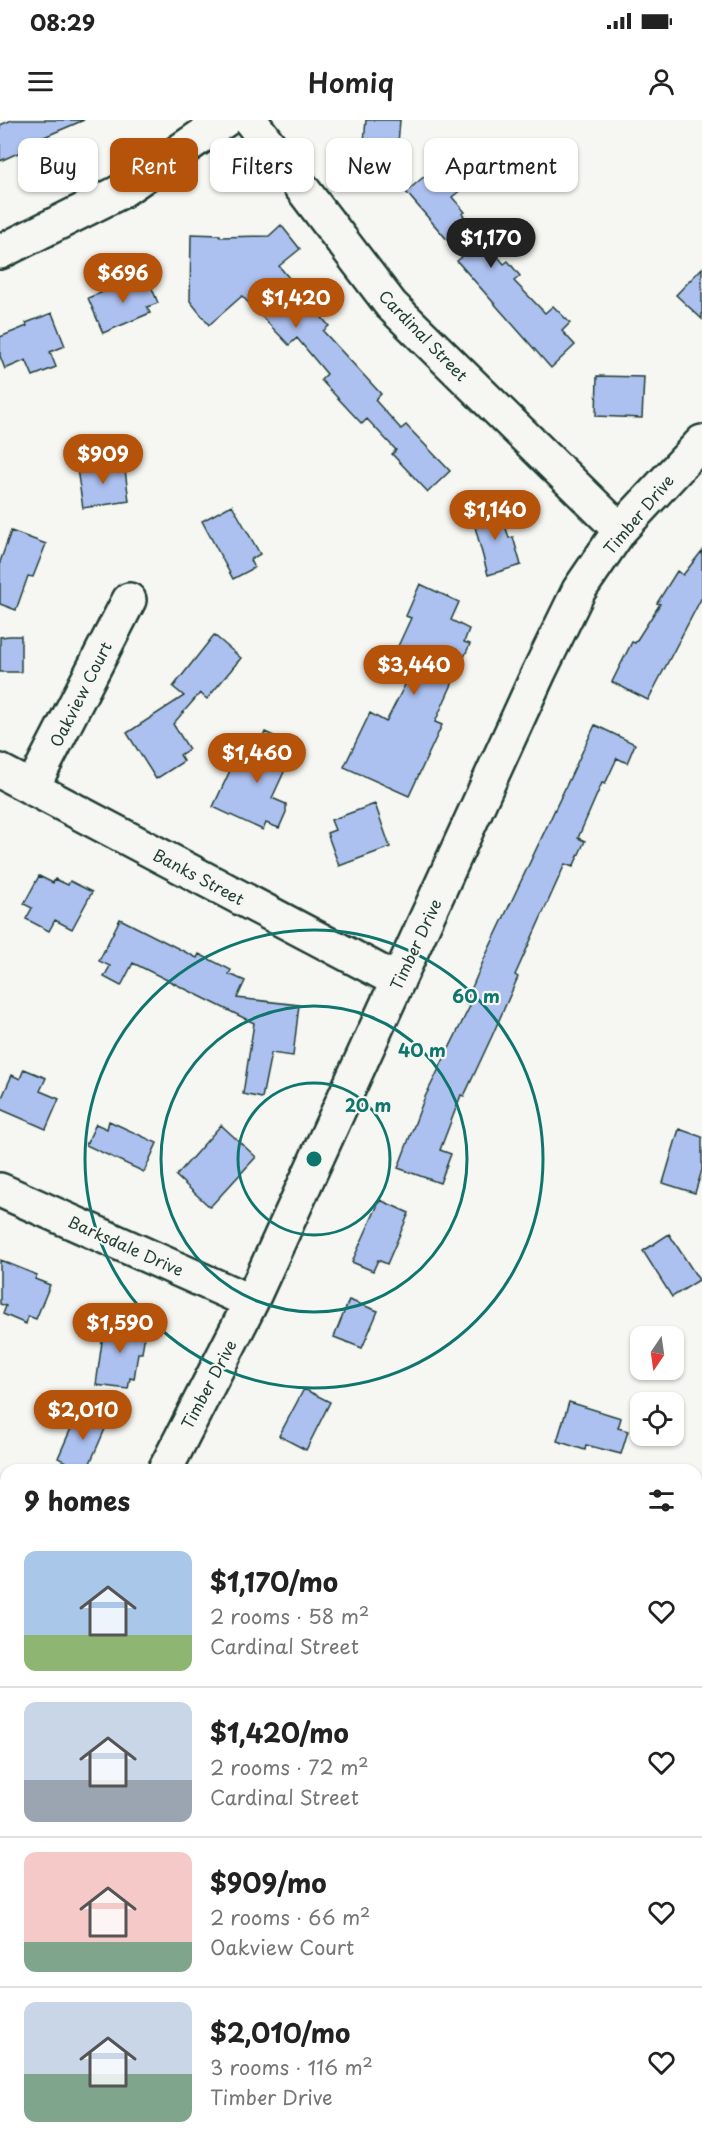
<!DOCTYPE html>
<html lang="en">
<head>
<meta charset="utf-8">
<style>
	:root { --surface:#fff; --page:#f6f6f6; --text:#222; --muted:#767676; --line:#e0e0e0; --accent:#b45309 }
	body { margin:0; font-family:"Playpen Sans",sans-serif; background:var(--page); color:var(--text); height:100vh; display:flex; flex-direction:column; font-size:22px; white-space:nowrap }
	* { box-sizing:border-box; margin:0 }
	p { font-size:20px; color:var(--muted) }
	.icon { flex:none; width:33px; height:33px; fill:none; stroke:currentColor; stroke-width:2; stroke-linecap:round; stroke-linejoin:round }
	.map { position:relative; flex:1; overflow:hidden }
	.drawer { position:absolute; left:0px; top:1344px; width:702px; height:686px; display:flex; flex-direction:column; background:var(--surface); border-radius:18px 18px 0 0; box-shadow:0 2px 4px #0004 }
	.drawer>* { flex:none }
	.banner { position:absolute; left:18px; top:18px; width:666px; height:54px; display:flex; gap:12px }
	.needle { width:39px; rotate:193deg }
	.buttons { position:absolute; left:630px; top:1206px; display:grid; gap:12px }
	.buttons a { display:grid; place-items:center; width:54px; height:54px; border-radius:12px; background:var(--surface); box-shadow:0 2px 4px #0004; font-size:30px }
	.price { position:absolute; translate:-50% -51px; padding:0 14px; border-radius:21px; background:var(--accent); color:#fff; font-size:20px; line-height:39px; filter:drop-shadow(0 2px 3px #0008) }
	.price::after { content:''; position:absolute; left:50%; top:36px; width:18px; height:14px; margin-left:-9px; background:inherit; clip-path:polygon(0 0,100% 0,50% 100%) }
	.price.active { background:#222; color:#fff }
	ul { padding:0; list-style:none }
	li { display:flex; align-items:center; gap:18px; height:150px; padding:0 24px }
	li+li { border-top:2px solid var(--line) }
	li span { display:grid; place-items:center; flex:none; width:168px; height:120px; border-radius:12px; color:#555 }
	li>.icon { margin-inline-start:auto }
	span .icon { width:72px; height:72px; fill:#fffc; stroke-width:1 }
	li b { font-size:26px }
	h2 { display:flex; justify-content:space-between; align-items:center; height:72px; padding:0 24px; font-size:26px }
	.tag { padding:0 21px; border-radius:12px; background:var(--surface); box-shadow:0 2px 4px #0004; font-size:21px; line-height:54px }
	.tag.active { background:var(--accent); color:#fff }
	.status { display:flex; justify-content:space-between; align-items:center; height:42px; padding:0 30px; background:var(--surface); direction:ltr }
	.status svg { height:16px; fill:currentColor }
	header { display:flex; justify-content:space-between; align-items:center; height:78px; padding:0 24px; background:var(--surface); font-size:27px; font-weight:600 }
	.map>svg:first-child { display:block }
	.building { fill:#adc1f0; stroke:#1f3d34; stroke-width:1.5 }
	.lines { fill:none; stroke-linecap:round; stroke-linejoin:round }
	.minor-casing { stroke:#1f3d34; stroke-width:38 }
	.minor { stroke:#f6f6f2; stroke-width:33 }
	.ring { fill:none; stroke:#0f766e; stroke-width:3 }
	.labels { text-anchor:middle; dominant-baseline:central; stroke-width:4.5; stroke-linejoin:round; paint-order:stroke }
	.street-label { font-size:16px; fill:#1f3d34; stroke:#f6f6f2 }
	.centre { fill:#0f766e; stroke:#f6f6f2; stroke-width:3 }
	.ring-label { font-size:18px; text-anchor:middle; font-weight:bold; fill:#0f766e; stroke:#f6f6f2; stroke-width:4.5; stroke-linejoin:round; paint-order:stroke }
</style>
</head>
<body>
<div class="status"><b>08:29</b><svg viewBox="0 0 49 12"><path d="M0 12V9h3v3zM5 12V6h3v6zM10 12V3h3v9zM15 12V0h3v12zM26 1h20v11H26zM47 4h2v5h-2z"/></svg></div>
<header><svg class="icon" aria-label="menu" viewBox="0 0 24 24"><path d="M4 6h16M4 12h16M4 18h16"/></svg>Homiq<svg class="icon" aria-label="person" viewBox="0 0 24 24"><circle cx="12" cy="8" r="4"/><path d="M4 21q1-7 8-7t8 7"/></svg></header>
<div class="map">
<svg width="702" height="2029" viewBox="0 0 702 2029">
	<rect width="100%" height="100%" fill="#f6f6f2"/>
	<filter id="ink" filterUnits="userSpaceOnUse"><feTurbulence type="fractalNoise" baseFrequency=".0167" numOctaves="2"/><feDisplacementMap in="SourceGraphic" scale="12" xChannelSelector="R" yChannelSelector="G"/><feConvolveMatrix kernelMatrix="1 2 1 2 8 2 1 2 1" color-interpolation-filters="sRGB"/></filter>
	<g filter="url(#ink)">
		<path class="building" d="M12,0H84L23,26L25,30L0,41V5Z
			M366,0H400L396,46L362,44Z
			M445,49L462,69L452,77L465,92L462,94L504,144L508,141L520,156L514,161L545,193L553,186L570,203L562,211L575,225L551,248L457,141L462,137L406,72L427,54L437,56Z
			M281,105L300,129L279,146L329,206L323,211L381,274L375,280L401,309L406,305L450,351L428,372L392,334L396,330L367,299L362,304L321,260L327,254L297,218L289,225L242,176L209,205L190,181L191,114L220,115V117L269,116Z
			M702,148V199L676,175Z
			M135,159L137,166L149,161L158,183L147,187L150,193L103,213L88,178Z
			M52,193L65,226L50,232L56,247L33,256L26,240L5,249L0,236V217L27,206L26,203Z
			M597,256L644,257L642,298L596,296Z
			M124,342L129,381L83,388L77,349Z
			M232,385L260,434L250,440L254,448L233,459L202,401Z
			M493,386L496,397L502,395L509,418L513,417L521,445L488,455L471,392Z
			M11,411L46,424L33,457L28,456L16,490L0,484V442Z
			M702,431V477L648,580L612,562L632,522L635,523L660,484L657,483L677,451L683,455Z
			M420,464L459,482L451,500L469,509L464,522L470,524L435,602L442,605L409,676L344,647L370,593L386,602L413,549L408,547L409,544L393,537L411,498L406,496Z
			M214,515L241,538L207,579L200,573L173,604L189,629L180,635L184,641L156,659L127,613L184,576L173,567Z
			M10,516H21V552H0V517Z
			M595,605L635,624L627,643L617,638L605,664L602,663L578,718L585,721L573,747L565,744L515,855L518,857L492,916L464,976L461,975L440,1030L451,1034L440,1063L398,1048L424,979L470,886L465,884L485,837Z
			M265,612L296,626L272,678L286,684V692L279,708L266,703L263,710L213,687L242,625L256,633Z
			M375,684L390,727L339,746L327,713L335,710L331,700Z
			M39,756L53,763L55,759L68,765L70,761L92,772L72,809L55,800L49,811L26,799L32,788L24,784Z
			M120,799L197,838L199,834L231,850L229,854L245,861L237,878L299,885L293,936L271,933L262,978L243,974L254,903L133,843L121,866L104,857L110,846L99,841Z
			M24,949L46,958L40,971L59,979L46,1009L0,989V982L12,955L20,959Z
			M109,1001L157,1023L144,1052L86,1025L96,1004L107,1009Z
			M221,1005L256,1037L210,1087L176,1056Z
			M679,1009L702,1017V1050L695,1073L663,1063Z
			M380,1080L409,1093L387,1144L378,1140L373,1151L352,1142Z
			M669,1114L699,1160L672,1177L643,1131Z
			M0,1140L37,1155L35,1159L50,1165L36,1199L28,1196L26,1204L3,1194L6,1186L0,1184Z
			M349,1180L378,1191L362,1228L334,1217Z
			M105,1200L146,1206L142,1233H138L134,1259L130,1258L128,1269L96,1265Z
			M304,1269L330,1282L306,1330L279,1316Z
			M569,1282L621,1298L618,1308L628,1311L621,1334L586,1325L585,1330L557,1321Z
			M80,1288L109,1300L87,1350H63L66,1342L58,1338Z"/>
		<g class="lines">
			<defs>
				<path id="minor" d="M250,0L391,185L620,410
					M0,132L120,72L225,0
					M0,651L398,861
					M32,668L129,480
					M0,1070L251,1182
					M165,1350L251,1182L539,552L579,470L620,410L702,322
					M696,1731L702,1730
					M54,2029L55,2024"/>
			</defs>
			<use href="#minor" class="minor-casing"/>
			<use href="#minor" class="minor"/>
		</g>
	</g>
	<g class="ring">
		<circle cx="314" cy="1039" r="76"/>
		<circle cx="314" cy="1039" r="153"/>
		<circle cx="314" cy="1039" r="229"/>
	</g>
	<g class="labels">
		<g class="street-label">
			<text transform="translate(424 215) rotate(46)">Cardinal Street</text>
			<text transform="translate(638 394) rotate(-50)">Timber Drive</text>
			<text transform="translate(80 574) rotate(-63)">Oakview Court</text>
			<text transform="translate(199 756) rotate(28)">Banks Street</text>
			<text transform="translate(415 824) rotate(-65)">Timber Drive</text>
			<text transform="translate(126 1125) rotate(24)">Barksdale Drive</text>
			<text transform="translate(208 1264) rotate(-62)">Timber Drive</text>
		</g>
	</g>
	<circle cx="314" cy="1039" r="9" class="centre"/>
	<g class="ring-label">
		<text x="476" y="883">60 m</text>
		<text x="422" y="937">40 m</text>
		<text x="368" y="992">20 m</text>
	</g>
</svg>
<div class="buttons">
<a><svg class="needle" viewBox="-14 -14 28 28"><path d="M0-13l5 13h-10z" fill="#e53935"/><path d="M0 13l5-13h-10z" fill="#767676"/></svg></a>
<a><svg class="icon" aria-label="locate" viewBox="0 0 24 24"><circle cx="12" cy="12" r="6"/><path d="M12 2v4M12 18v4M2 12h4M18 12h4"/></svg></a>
</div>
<b class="price active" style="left:491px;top:149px">$1,170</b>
<b class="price" style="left:123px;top:184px">$696</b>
<b class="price" style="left:296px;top:209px">$1,420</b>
<b class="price" style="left:103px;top:365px">$909</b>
<b class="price" style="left:495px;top:421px">$1,140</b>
<b class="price" style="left:414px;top:576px">$3,440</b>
<b class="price" style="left:257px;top:664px">$1,460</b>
<b class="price" style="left:120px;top:1234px">$1,590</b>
<b class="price" style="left:83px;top:1321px">$2,010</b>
<div class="banner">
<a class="tag">Buy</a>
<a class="tag active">Rent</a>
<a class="tag">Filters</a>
<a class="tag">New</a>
<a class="tag">Apartment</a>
</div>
<section class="drawer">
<h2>9 homes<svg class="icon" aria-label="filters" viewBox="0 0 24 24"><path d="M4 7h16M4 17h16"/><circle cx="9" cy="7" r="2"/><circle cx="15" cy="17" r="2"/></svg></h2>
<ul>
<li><span style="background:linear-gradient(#a9c7e8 70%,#8fb573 0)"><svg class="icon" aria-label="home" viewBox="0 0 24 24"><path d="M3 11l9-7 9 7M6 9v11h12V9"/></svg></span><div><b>$1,170/mo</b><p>2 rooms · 58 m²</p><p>Cardinal Street</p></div><svg class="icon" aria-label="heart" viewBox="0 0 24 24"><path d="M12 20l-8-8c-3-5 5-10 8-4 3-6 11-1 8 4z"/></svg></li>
<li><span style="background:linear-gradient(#c9d6e8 65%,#9aa5b1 0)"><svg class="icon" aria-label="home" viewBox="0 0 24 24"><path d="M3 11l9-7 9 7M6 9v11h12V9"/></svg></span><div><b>$1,420/mo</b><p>2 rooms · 72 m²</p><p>Cardinal Street</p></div><svg class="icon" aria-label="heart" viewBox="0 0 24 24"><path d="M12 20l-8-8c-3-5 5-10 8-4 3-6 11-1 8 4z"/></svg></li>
<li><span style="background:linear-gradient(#f6c9c9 75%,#7fa58c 0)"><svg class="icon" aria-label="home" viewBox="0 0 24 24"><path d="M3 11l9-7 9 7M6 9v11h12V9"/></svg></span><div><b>$909/mo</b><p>2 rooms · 66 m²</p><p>Oakview Court</p></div><svg class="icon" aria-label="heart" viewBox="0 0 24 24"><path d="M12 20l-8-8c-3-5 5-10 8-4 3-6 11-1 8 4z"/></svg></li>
<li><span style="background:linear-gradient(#c9d6e8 60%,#7fa58c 0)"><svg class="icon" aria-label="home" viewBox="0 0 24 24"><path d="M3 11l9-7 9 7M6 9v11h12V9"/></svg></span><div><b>$2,010/mo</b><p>3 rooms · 116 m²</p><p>Timber Drive</p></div><svg class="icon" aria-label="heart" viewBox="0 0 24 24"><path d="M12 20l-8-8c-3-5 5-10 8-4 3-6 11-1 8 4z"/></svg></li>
</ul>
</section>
</div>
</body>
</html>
